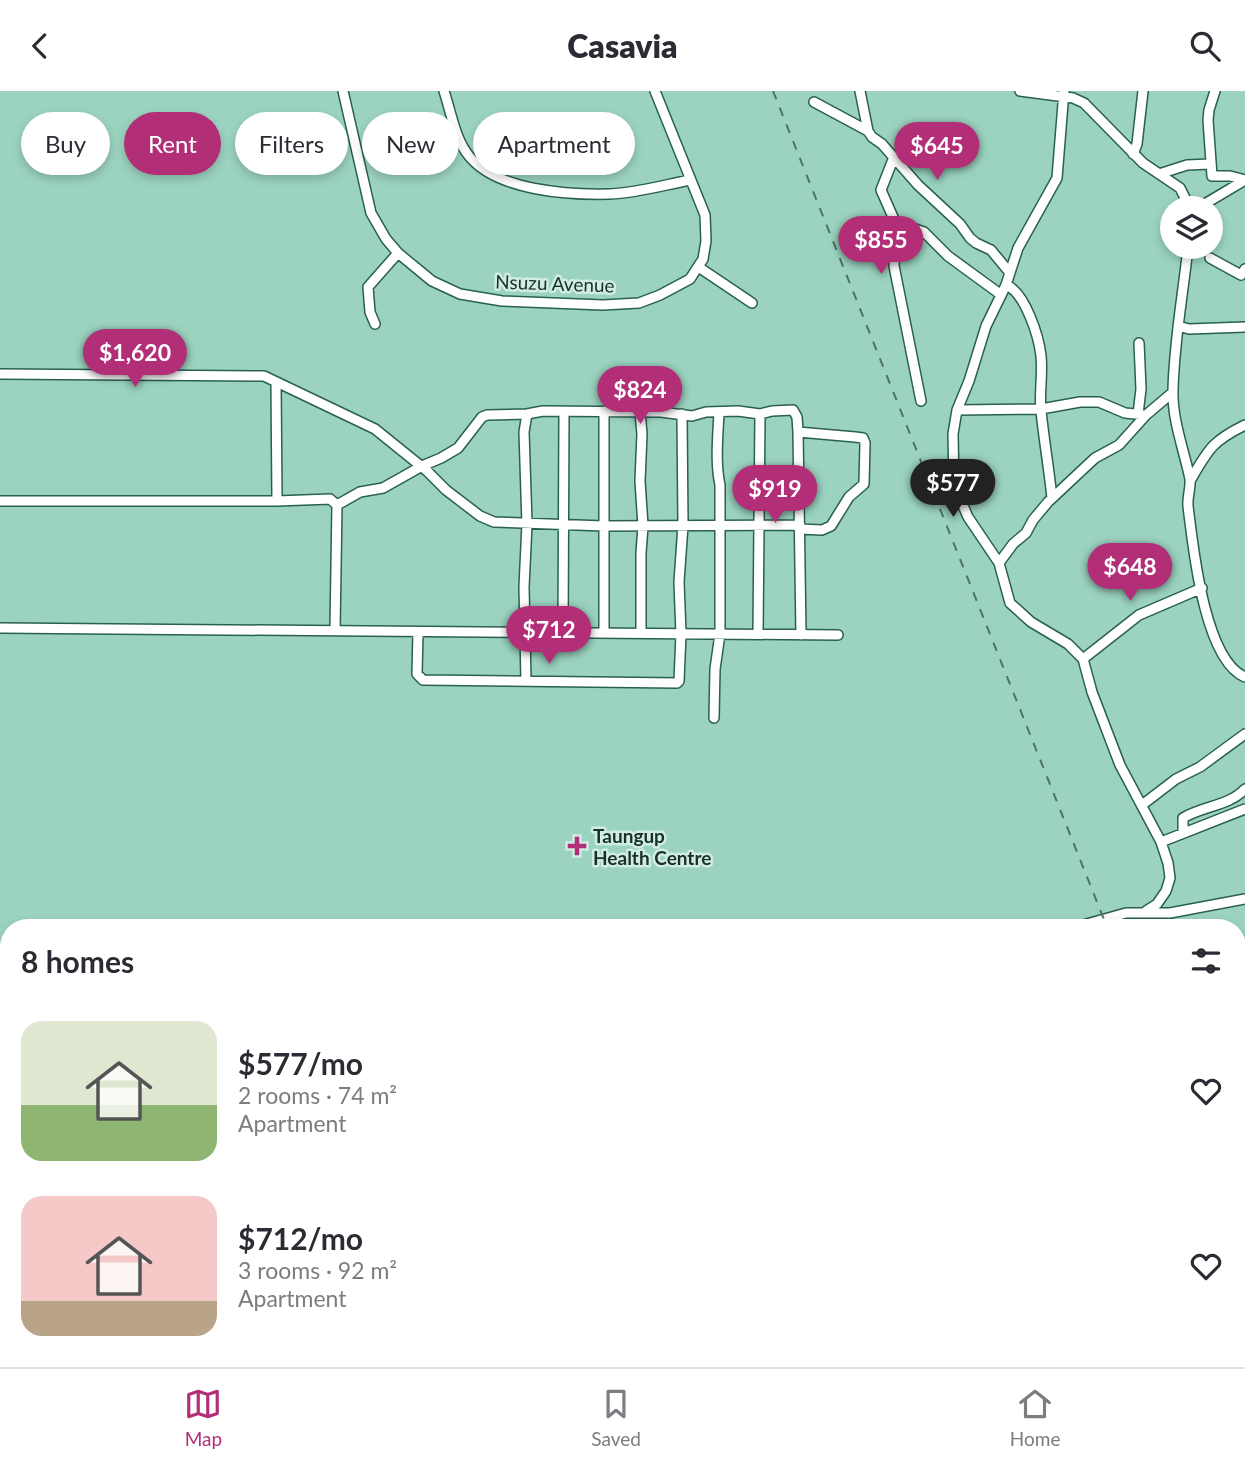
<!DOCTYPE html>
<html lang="en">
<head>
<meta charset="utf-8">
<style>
	:root { --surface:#fff; --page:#f7f7f7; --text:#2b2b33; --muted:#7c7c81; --line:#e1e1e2; --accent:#b22f78 }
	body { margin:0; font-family:Lato,sans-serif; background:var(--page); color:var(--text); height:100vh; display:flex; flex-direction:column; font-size:26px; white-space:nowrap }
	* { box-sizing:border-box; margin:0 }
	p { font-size:23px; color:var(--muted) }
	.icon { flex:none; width:38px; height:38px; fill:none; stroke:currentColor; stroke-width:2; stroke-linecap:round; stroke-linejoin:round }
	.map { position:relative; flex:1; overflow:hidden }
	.details { position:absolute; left:0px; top:828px; width:1246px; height:450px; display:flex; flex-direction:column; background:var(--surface); border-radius:28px 28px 0 0; box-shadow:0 4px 10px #0003 }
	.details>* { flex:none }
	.hud { position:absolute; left:21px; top:21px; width:700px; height:63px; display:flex; gap:14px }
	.buttons { position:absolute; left:1160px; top:105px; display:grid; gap:14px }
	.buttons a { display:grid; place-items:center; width:63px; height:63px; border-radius:50%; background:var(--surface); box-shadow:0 4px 10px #0003; font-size:35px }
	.price { position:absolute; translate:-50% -60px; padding:0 16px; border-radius:24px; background:var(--accent); color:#fff; font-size:23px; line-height:46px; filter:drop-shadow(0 2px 4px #0008) }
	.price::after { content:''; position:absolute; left:50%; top:42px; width:21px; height:16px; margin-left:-10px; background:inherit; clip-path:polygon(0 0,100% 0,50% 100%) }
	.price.on { background:#222; color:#fff }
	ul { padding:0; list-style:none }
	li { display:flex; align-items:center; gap:21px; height:175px; padding:0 21px }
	li span { display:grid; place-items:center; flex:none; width:196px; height:140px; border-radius:21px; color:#555 }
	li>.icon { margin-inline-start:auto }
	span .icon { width:84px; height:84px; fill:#fffc; stroke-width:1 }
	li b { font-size:30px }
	h2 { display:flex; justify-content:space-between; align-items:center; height:84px; padding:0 21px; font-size:30px }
	.chip { padding:0 24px; border-radius:32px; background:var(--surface); box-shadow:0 4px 10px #0003; font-size:24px; line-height:63px }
	.chip.on { background:var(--accent); color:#fff }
	header { display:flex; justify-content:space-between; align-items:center; height:91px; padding:0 21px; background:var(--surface); font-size:32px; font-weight:800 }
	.tab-bar { display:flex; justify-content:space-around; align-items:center; height:98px; border-top:2px solid var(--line); background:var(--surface); font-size:19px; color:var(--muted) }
	.tab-bar a { display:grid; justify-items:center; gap:4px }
	.tab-bar .on { color:var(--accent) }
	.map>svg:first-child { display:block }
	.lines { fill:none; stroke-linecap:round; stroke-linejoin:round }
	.stream { stroke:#407e94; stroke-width:2 }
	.minor-casing { stroke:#296050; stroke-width:12 }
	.major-casing { stroke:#a35e81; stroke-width:14 }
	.minor { stroke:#fff; stroke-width:9 }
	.major { stroke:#f4add0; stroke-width:10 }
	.rail { stroke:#4e7266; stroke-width:2; stroke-dasharray:9 9; stroke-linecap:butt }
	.poi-dot { fill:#b22f78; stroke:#d1ede3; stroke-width:2.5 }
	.labels { text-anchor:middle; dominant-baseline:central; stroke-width:5; stroke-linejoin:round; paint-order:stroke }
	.street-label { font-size:19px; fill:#193028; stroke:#d1ede3 }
	.poi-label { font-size:19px; font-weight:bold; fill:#193028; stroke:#d1ede3; text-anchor:start }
</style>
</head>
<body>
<header><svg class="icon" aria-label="back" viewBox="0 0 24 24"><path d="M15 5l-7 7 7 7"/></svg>Casavia<svg class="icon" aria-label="search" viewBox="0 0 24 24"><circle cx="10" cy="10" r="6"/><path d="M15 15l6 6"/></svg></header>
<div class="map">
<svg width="1245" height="1276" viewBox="0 0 1245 1276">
	<rect width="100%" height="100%" fill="#9bd3c0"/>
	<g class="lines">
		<path class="stream" d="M939,1276L940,1274"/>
		<defs>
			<path id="minor" d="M343,0L371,122L386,148L398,162L432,190L460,203L502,210L603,214L639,212L660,204L690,188L703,168L706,150L705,124L655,0
				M444,0C451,21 455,48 469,65C497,100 569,104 610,103C637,102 664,94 690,89
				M860,0L868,40L872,46L882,53L918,94L960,133L970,147L976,152L991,159L1010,182
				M1020,0L1073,7L1084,12L1143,72L1180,97L1190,117
				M1064,0L1057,87L1018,157L1006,194L986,235L969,290L957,319L953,343L954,394L968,426L999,472L1010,512L1031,531L1068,553L1083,568L1092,601L1120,674L1161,751L1168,772L1170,787L1166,800L1157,813L1146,820
				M1215,0L1209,19L1208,29L1212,85H1230L1245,89
				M814,11L868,40
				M1133,63L1137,53L1143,0
				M894,66L881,99L896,133L894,175L921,310
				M1159,83L1187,74L1210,73
				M1198,117L1245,89
				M895,141L915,138L924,141L948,165L1000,203
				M1188,156C1183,204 1174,251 1173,299C1172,329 1184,359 1190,388C1191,397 1187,406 1188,415C1193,455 1204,569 1245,586
				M1210,167L1241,184L1245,178
				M700,177L752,212
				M1006,194C1025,201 1039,246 1041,265C1043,283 1039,302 1041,320C1044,349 1049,378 1052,407
				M375,233L370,221L368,196L398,162
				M1178,235L1189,238L1245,236
				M0,283L264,285L375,338L427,380L446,399L480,425L494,431L604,435L800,434
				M276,291L277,410
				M957,319L1041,318L1080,311H1099L1125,322L1146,324
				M640,321L642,343L640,390L643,435L641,462V542
				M1138,323L1141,298L1139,252
				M798,341L855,346L863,347L865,352L864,393L849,406L831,435L822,439L799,438
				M1190,390C1208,359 1212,350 1245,334
				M0,410H277L330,408L337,414L335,539
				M337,414L360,401L383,397L422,375L441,367L458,357L482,326L487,324L527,323
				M999,472L1013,453L1026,442L1033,429L1048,411L1095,367L1119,354L1146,324L1172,302
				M0,537L838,544
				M418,541L417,583L423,589L677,592L679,590L681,543L679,491L683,434L682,323
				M563,542L564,321
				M604,542V320
				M758,543L760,323
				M1083,568L1139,524L1202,497
				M526,590L524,496L527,433L524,341L527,323L543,320L661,321L692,325L706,321L738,320L760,323L772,320L793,319L797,326L798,341L801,544
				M714,627L715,578L720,543V394C715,372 718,344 719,321
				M1142,714L1176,688L1200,676L1245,643
				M1183,742V727C1203,715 1229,715 1245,698
				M1161,751L1245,718
				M1076,836L1126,822H1170L1245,808
				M1237,1043L1245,1047
				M0,1103L9,1110
				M1237,1117L1245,1109
				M1237,1144L1245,1150
				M1237,1228L1245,1235
				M0,1246L9,1245
				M1237,1258L1245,1240
				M390,1276L392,1269
				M470,1276L472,1269
				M533,1276L535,1269
				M588,1276L589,1269
				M651,1276L652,1269
				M710,1276L712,1269
				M773,1276L775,1269
				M832,1276L834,1269
				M898,1276L901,1269
				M963,1276L964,1269
				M1015,1276V1269
				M1079,1276V1269
				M1129,1276L1131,1269
				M1168,1276L1170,1269
				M1231,1276L1234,1269"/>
			<path id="major" d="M0,1030L9,1045
				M102,1269L104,1276"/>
		</defs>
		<use href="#minor" class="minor-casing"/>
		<use href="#major" class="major-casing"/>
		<use href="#minor" class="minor"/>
		<use href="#major" class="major"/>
		<path class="rail" d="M773,0L1107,836
			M1237,1012L1245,1019"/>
	</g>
	<path class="poi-dot" d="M573.5 744.5h7v7h7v7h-7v7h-7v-7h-7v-7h7z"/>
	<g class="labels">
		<g class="street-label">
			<text transform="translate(555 192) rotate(2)">Nsuzu Avenue</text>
		</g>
		<g class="poi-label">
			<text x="593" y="744">Taungup<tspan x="593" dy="22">Health Centre</tspan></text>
		</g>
	</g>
</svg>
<div class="buttons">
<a><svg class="icon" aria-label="layers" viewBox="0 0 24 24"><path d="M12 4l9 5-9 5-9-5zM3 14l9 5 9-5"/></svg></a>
</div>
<b class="price" style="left:937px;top:91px">$645</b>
<b class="price" style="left:881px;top:185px">$855</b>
<b class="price" style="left:135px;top:298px">$1,620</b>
<b class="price" style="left:640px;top:335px">$824</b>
<b class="price on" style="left:953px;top:428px">$577</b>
<b class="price" style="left:775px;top:434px">$919</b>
<b class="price" style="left:1130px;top:512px">$648</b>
<b class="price" style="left:549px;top:575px">$712</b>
<div class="hud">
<a class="chip">Buy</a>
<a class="chip on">Rent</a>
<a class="chip">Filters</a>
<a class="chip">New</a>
<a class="chip">Apartment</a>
</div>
<section class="details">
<h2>8 homes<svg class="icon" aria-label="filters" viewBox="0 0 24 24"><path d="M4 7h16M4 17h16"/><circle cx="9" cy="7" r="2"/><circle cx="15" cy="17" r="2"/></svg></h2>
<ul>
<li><span style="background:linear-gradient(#dfe7d0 60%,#8fb573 0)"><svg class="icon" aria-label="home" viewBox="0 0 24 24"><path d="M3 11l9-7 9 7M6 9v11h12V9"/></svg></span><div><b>$577/mo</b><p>2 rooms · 74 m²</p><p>Apartment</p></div><svg class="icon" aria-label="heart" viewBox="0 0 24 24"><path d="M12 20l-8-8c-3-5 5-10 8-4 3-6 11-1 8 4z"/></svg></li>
<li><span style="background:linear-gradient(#f6c9c9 75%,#b9a48a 0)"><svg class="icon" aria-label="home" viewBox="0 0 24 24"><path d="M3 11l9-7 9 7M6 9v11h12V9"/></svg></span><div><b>$712/mo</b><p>3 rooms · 92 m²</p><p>Apartment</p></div><svg class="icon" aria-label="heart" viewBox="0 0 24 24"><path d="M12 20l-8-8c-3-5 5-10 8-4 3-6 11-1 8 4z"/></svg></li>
</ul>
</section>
</div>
<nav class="tab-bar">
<a class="on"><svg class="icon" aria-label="map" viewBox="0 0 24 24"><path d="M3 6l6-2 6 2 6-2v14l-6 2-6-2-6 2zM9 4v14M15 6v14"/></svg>Map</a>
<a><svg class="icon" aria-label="saved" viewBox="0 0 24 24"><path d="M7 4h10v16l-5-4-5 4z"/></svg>Saved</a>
<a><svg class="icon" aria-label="home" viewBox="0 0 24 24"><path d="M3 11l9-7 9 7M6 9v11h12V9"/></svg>Home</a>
</nav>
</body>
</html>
